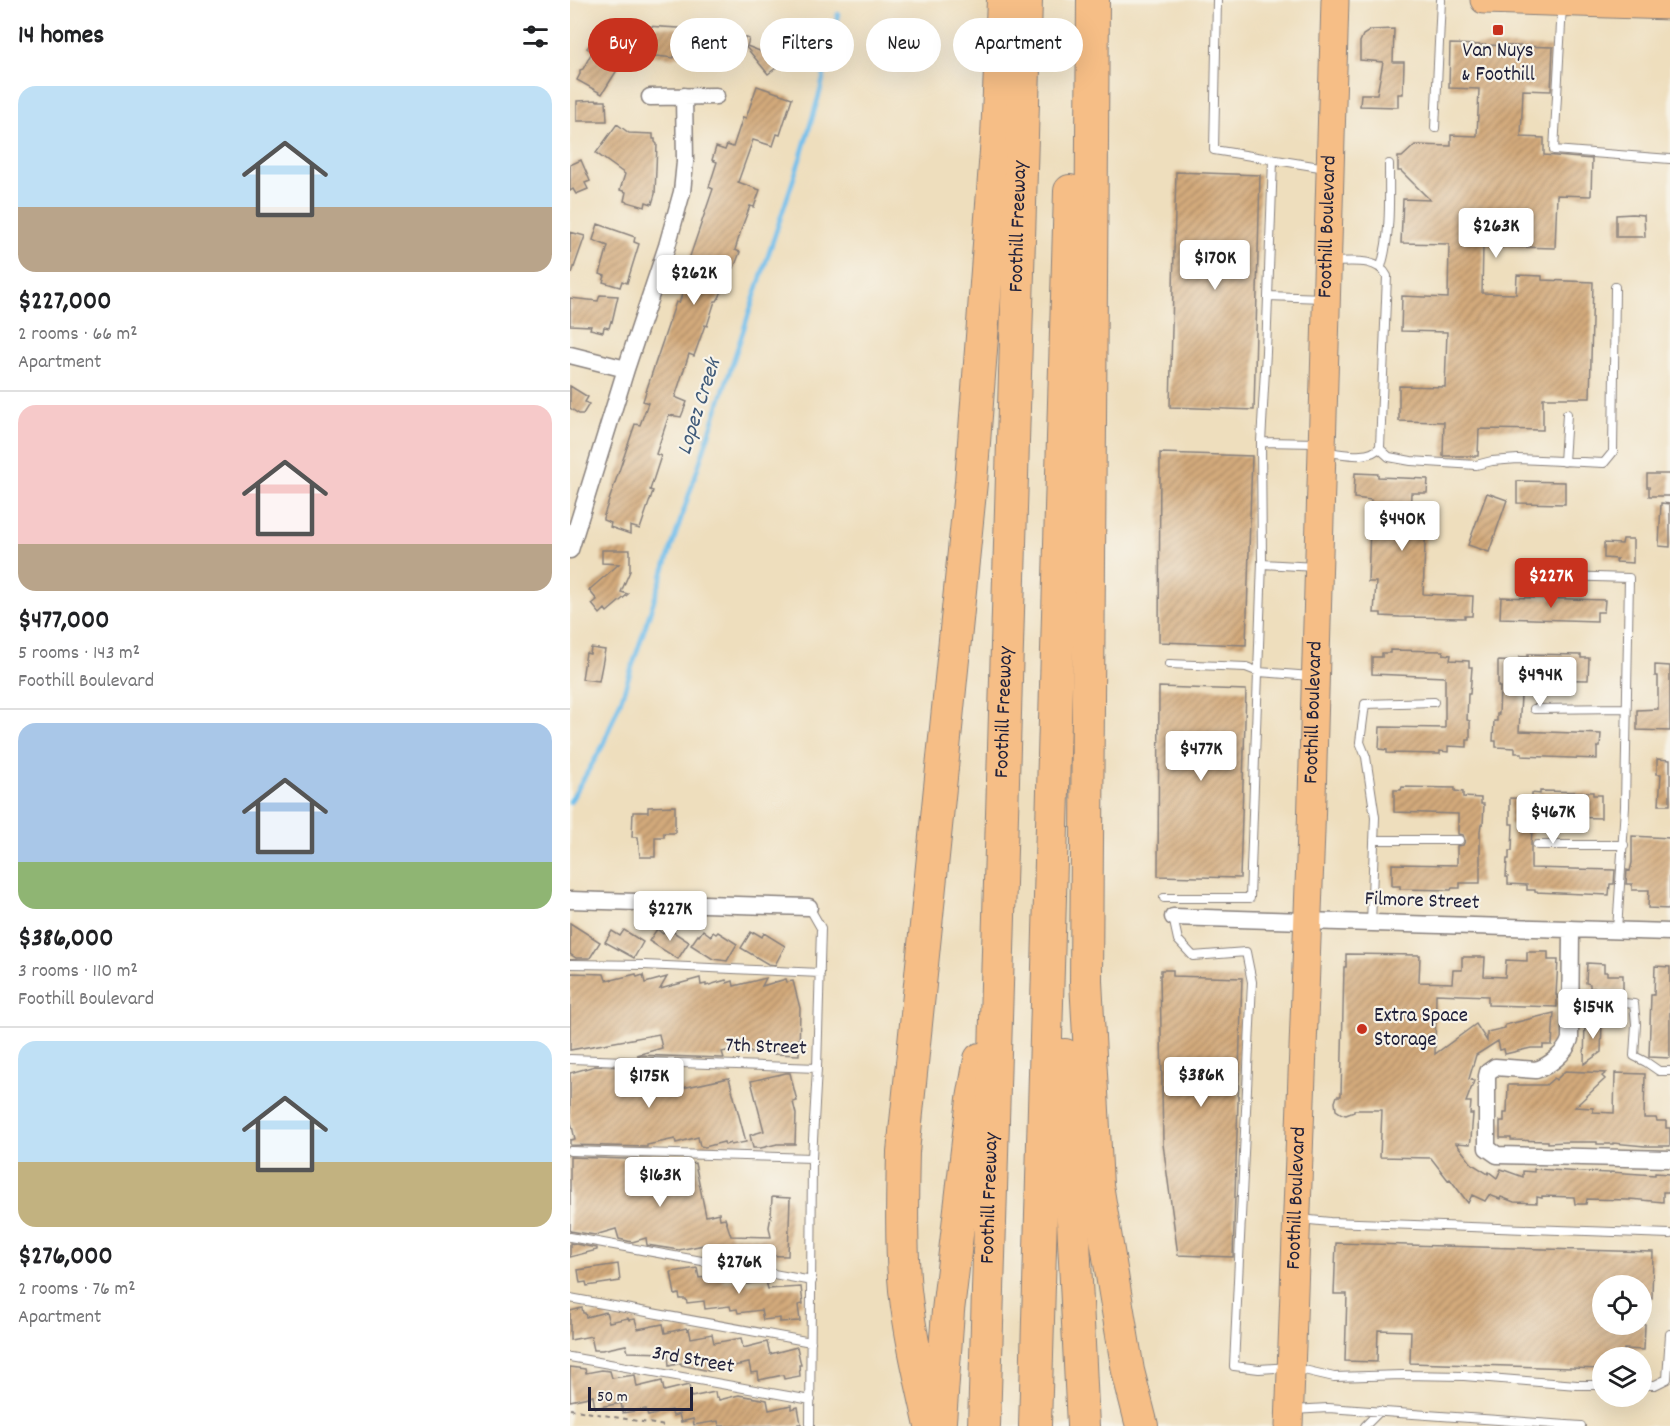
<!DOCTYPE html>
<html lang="en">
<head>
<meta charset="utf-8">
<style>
	:root { --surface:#fff; --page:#f2f2f2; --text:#202124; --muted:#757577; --line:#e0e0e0; --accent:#c8321e }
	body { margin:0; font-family:Dekko,sans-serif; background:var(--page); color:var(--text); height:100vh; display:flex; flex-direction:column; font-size:22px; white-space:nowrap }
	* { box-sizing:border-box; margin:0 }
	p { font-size:20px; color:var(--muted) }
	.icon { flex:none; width:33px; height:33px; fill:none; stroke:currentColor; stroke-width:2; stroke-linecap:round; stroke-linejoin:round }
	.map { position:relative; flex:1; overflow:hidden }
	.panel { display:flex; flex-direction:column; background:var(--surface); width:570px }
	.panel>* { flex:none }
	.hud { position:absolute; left:18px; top:18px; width:570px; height:54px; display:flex; gap:12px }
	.buttons { position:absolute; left:1022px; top:1275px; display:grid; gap:12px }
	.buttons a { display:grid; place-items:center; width:60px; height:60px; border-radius:50%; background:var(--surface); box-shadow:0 6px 24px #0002; font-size:30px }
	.scale { position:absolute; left:18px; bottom:15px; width:105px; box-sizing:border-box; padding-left:6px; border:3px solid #22223b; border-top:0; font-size:16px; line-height:21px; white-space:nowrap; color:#22223b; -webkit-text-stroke:4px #f7f3e8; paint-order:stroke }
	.price { position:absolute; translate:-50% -51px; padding:0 14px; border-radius:6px; background:#fff; color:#222; font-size:20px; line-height:39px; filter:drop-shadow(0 2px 3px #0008) }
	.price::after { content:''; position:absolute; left:50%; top:36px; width:18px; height:14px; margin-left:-9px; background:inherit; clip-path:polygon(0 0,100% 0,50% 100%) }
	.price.active { background:var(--accent); color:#fff }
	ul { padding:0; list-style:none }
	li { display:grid; align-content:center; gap:12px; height:318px; padding:0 18px }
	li+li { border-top:2px solid var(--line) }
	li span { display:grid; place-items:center; height:186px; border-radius:18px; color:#555 }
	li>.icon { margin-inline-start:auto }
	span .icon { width:108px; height:108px; fill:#fffc; stroke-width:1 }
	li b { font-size:26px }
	h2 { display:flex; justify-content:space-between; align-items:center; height:72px; padding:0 18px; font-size:26px }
	.tag { padding:0 21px; border-radius:27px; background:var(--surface); box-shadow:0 6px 24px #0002; font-size:21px; line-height:54px }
	.tag.active { background:var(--accent); color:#fff }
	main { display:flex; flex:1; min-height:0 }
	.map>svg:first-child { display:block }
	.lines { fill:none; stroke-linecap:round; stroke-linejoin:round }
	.stream { stroke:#72bfec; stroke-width:4.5 }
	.building { fill:url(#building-hatch) }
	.service-casing { stroke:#88807c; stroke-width:10 }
	.minor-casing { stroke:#88807c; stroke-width:19 }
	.primary-casing { stroke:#88807c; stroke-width:29 }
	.motorway-casing { stroke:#88807c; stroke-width:34 }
	.path { stroke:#88807c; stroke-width:2; stroke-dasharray:4.5 4.5; stroke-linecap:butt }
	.service { stroke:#fff; stroke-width:8 }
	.minor { stroke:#fff; stroke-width:16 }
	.primary { stroke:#f6be86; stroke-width:27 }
	.motorway { stroke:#f6be86; stroke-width:32 }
	.poi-dot { fill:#c8321e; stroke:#f7f3e8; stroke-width:2 }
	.labels { text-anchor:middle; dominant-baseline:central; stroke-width:4.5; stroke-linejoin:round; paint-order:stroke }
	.poi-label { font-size:21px; fill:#22223b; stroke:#f7f3e8 }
	.street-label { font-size:21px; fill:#22223b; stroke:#f7f3e8 }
	.water-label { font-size:22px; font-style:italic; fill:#3e5979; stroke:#f7f3e8 }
</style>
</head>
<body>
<main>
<section class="panel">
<h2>14 homes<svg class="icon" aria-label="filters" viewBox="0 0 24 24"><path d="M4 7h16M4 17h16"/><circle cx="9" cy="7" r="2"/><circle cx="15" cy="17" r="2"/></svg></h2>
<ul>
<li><span style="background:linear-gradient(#bfe0f5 65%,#b9a48a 0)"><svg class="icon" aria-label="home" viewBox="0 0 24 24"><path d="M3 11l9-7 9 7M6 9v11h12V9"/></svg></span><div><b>$227,000</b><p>2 rooms · 66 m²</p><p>Apartment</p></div></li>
<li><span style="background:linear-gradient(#f6c9c9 75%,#b9a48a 0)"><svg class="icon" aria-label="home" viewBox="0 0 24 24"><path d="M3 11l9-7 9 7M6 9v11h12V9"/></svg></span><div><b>$477,000</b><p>5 rooms · 143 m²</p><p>Foothill Boulevard</p></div></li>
<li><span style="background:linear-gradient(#a9c7e8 75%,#8fb573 0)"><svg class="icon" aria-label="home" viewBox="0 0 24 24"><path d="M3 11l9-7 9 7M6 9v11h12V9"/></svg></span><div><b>$386,000</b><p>3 rooms · 110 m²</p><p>Foothill Boulevard</p></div></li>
<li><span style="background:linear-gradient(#bfe0f5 65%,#c2b280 0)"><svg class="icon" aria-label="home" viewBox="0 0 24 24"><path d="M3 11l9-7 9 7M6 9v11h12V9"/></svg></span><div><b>$276,000</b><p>2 rooms · 76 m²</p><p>Apartment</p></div></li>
</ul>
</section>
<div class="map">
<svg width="1100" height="1426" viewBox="0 0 1100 1426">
	<defs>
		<pattern id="building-hatch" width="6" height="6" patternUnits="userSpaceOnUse" patternTransform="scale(1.5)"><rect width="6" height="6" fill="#d3aa7b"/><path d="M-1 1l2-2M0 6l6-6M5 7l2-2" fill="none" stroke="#ab8a66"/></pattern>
	</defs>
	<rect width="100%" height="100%" fill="#f7f3e8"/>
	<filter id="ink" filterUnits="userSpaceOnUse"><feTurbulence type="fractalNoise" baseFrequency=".0167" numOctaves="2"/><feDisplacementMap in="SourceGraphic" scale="12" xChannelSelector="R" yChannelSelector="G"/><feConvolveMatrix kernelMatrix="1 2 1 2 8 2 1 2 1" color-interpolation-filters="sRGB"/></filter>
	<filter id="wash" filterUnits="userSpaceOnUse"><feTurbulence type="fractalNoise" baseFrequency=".008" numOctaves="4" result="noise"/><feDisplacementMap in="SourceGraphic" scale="24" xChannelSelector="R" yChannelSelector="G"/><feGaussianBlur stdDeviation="1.35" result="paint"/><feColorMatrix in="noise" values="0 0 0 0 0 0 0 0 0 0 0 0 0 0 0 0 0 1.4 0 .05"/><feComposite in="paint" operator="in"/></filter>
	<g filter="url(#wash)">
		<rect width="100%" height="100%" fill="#eedebd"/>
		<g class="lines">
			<path class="stream" d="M0,802L32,747L52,697L231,156L250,92L268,14"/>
		</g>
		<g id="blocks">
			<path class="building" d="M76,24V26L141,30L139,54L133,52V58L104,56V58L86,56L59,57L58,25Z
				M824,29L823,62H834L833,94H828V107L790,106L791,94H807L813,62L790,60V42L793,35L801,30Z
				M160,31L179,39L177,46L192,52L203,45L204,46L217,36L228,51L198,74L176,47L169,60L164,58L162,63L150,58Z
				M26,35L56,56L32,94L7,80L10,74V70L13,69L22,52L17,48Z
				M880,44L983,47L981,91L953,90L951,137L974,138V155L1022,159L1021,196L987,195L985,248L913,246L912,293L946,294L947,275L972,276V280L1023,282L1020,398H973V430L909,429L908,456H873L874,422L829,421V386L875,387L877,332L831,331L832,296L878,298L879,244L831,243L833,199L860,200L831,171H828V157H832L845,145L881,146V135L907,136L909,89L879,88Z
				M187,86L222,98L210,135L207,134L203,146L183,140L168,182L190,190L184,207L180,206L172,227L165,250L170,252L164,268L160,266L150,296L147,301H145L137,326L135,325L124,356L119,354L105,397L117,402L111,417L99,415L86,454L91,456L80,490L83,491L70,529L60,526V534L40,527L41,523L33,520V518L65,424L70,425L78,403L73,401L83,370L106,302L109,303L118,278L113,277L143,189L139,187L147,162L142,160L146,147L155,150L157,145L163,147L173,117L176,118Z
				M29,100L28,101H36L37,121H7V101Z
				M47,124L59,133L83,134V139H85V142L87,144L85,194L82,204L76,202L75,207L54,201L56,192L50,190L55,174L26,153Z
				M11,160L20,181L15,183L18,189L6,194L3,189L0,191V165Z
				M606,172L690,175L684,410L600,407Z
				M1062,214L1074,215L1075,237H1046V215Z
				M28,224L65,237L64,242L69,244L57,283L52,281L50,287L33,282L35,276L30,274L38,246L23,240Z
				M0,232L15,236L2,273H0Z
				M30,295L48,296L42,322L41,321L39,328L34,327L33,332L20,329L21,326L0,325V298L28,301Z
				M0,386L18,397L15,402L19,404L13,414H9L0,408Z
				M590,453L682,456L676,645L589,642Z
				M785,473L808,474V477L858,479L857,493H841L840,520H856L853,594L903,596L902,616H895V618L830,617L811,616V613H804L806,582H798L801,500L784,498Z
				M1077,474H1100V496H1079V487H1077Z
				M947,481L995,482V504L947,503Z
				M917,493L937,500L919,552L898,545Z
				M1091,503L1100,504V547L1089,546Z
				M1053,539H1063V563L1046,562L1047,559L1034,558V543L1052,544Z
				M32,550H60V571L51,592L58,594L37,612L35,609L30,614L22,604L27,600L19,590L49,564L32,563Z
				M931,597L1035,600L1034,612H1027V621L930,618Z
				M21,648L35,650L29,681L12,679L16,653L20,654Z
				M820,650L873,651V654L881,655L880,660L899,661V667H902L900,694H898L897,720L900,721V740H897V747L878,746V752L870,751V754L817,753V750L809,749L810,727L875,728V677L802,674V657H812V653H820Z
				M958,654L1011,655V658H1019L1018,680L953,679V696H951L949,731L1031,734L1030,747H1027V759L952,756V753H945V748L926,747V741H923L924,721H927V714H929L930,687H928V661L950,662V657H958Z
				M1085,665L1100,666V731L1067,730V710L1088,709V676H1085Z
				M589,687L676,690L670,878L588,876Z
				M1087,759L1100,760V805H1089L1091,774H1087Z
				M832,787L885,788V791L893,792V797L911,798V804H914L913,824H911L910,831V883H890V888H882L881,890L830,889V886H822V864L887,865V846L893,845L895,841L893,835L888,834V814L824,812V790H831Z
				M970,791L1023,792V795H1031V818L965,816V832H962L961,844V868L1045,870L1044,884H1040L1039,895L965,892V890H957V885L938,884V877H936L937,859H939V851H942L943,824H940V798L962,799V793L970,794Z
				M105,806V833H94V837H85V857H70L68,837H62L63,812H78V807Z
				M1062,836L1100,838V909L1078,908L1079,890H1062V884H1056L1057,870L1060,871L1062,863Z
				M0,923L30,942L20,958H6L0,954Z
				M97,928L119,942L108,959L79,941L87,929L93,934Z
				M54,930L73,942L64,958L35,942L42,931L50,936Z
				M133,930L141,936L143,932L146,934L148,932L167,944L157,961L143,959L121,945L128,935L129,936Z
				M181,932L183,934L184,932L192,937L194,933L215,946L205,965L198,964L171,948Z
				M957,952H978V960H988L986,995H987V1007L918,1005V996L866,994L865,1054L906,1024L917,1041V1032L935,1028V1025L984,1013L982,1045H973V1048H961L935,1054L934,1049L930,1050L928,1041L906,1055L899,1079L904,1081L896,1102H901L900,1114H903L901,1139L900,1144L886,1143L902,1164L918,1174L919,1172L927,1178L931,1169L953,1177V1171L964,1172V1169L1013,1172L1040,1173V1172L1085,1175V1173L1100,1174V1192H1093V1202L1060,1199V1200L1017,1199L1016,1204H1005L1004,1197L972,1196V1198L967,1197V1203L944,1202L931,1197L930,1199L919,1195L915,1201L902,1195L898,1203L880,1179L878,1180L861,1158L810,1157L812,1110H784V1112L776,1115L772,1114L766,1110L765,1102L767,1096H771L774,967H776V954L850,955L849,982L882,983L883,970H892V957H915L914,976L935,977L936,960L957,961Z
				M1017,963L1034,964V972H1037V975H1053V990L1020,988V984L1016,983Z
				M1085,966L1100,967V1058L1079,1057L1081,995H1084Z
				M591,970H603V976L672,978L663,1257L608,1255L593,1144L590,975H591Z
				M0,973L34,974L36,980L41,979L42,980L66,974L67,977L73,975L75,983L97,977L90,989L130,978L131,985L136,984V986L156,980L157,983L163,981L164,986L196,978L192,986L216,979L217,982L223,981L230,1008L229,1055L204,1054V1048L181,1053L180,1051L174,1053L173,1047L152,1052L154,1058H152L67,1055L92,1048L89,1034L0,1050Z
				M1015,1021H1032L1031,1052L1014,1064Z
				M25,1066L107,1069L94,1073L98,1091L159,1078L176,1142L161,1145L160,1143L155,1145L154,1142L135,1147L130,1146L128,1137L106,1143L105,1139L77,1145V1147L0,1145V1140L5,1139L0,1118V1073Z
				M995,1071L1036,1073L1032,1076L1035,1079L1005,1107L1023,1108V1112L1044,1113L1045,1073L1075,1074L1074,1118H1086L1087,1121H1096V1128H1100V1146H1075L1043,1143V1144H1027V1142H995L978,1143V1141L941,1140V1138H930V1121H934V1113H937L938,1085H976L984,1078L986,1080Z
				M216,1073H220L227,1101L223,1102L226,1114L225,1144H207L191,1148H183L180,1135L194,1131L181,1081Z
				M0,1157L81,1160L83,1168L102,1163L103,1167L125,1163L136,1216L149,1213L150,1219L155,1218L161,1236L201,1237L199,1227L201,1216L202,1197L220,1198L218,1256L170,1255V1245L135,1251L134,1245L109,1250L77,1245L76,1238L62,1242L49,1239L46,1229L25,1235L0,1231Z
				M0,1243L27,1248V1250L0,1257Z
				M766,1243L1083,1252L1082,1299H1071V1286H1032V1324H1075L1074,1350L1054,1349V1358H1032V1369L840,1363L841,1331L808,1330L807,1362L775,1361L777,1294H764Z
				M48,1264L50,1281L17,1286L16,1282L10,1283L8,1270Z
				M127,1268L129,1278L152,1275L153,1282L175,1279L178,1284L196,1281L198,1289L231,1287L233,1304L228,1305L230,1321L210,1322V1318L193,1320L191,1310L168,1313L167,1309L161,1310L160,1306L135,1309L134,1301L117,1303L116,1299H110L109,1294L105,1295L101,1272Z
				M12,1308L13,1313H15L16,1317L36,1312L39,1322L58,1318L59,1320L65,1319L68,1329L93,1324L95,1333L116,1328L117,1330L119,1329L121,1338L142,1334L144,1343L171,1338L173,1348L197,1342L200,1354L227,1347L231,1365H229L230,1376L214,1379L213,1375L189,1380L188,1372L181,1373L179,1363L139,1371L111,1365V1363L99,1366L98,1353L58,1352L56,1345L32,1350H24L21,1336L0,1340V1311Z
				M0,1367L15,1369L16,1373L32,1370L40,1371L42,1378L65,1375L67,1387L92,1381L94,1391L119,1385L121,1397L145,1392L146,1398L148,1397L149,1400L169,1395L197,1400L199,1410L221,1405V1409L228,1407L231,1424H228V1426H149L148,1421L124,1425L123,1419L111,1422L109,1414L103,1416L101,1410L78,1416L76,1409L53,1413L51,1403L25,1408L23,1396L0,1401Z"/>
		</g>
	</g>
	<g filter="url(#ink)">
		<use href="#blocks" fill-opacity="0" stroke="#88807c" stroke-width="1.5"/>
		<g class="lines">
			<defs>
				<path id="service" d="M647,0L644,150L756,168
					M992,6L984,150L1100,159
					M865,128L871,0
					M811,267C821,232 819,200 819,164
					M698,296L753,298
					M691,442L748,443
					M809,448L819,457L841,461L906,465L922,461L948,459L1034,463L1043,452L1045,287
					M756,452C772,453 798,461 810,447L817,276C807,257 780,262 760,262
					M994,462L997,414
					M692,564L745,567
					M958,575L1059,578L1055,807L1047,930
					M599,664L676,667L689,672L741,676
					M964,709L1056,708
					M804,840H889
					M967,845H1054
					M594,898H680L692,561L691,442L696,352L703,160
					M239,907L251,928L247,1068L242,1158L240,1426
					M603,917L608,940L623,956L676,952L682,982L664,1366L689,1369L721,1367L764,1377L833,1375L894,1376L1007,1385H1032
					M801,923L805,817L796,757L790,742L795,704L864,702
					M0,964L74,965L250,973
					M1044,1002L1064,1004L1066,1024L1064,1056L1076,1062L1089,1071H1100
					M0,1059L247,1068
					M0,1151L242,1158
					M730,1219L760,1222L1100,1234
					M0,1237L242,1281
					M0,1298L241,1342
					M0,1357L241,1400
					M1071,1385H1085L1097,1379L1100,1334
					M723,1410L758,1408L1011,1426
					M795,1426L810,1411"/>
				<path id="minor" d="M80,97L146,96
					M0,355L56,369
					M0,550L56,369L97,246L112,192L115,162L114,96
					M0,900L239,907
					M603,917L1100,932
					M1001,929L1000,1039C996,1053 979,1066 966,1070L925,1067L918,1072L917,1076V1148L927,1155L1100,1159"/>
				<g id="primary">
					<path d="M914,0L1100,6"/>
					<path id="s1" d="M719,1426L741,831L765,0"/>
				</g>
				<g id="motorway">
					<path d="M523,0L516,981L527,1185L558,1371L572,1426"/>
					<path d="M495,1055L513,1426"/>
					<path d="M370,1421L378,1311L403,1099L410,1059"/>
					<path d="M361,1426C351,1381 340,1336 335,1290C331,1245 332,1198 333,1152L401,482L427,138L433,0"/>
					<path id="s2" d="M414,1426L456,0"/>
					<path d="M465,1426L500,191"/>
				</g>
			</defs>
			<use href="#service" class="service-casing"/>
			<use href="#minor" class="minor-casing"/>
			<use href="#primary" class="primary-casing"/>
			<use href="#motorway" class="motorway-casing"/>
			<path class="path" d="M0,1409L95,1426"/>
			<use href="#service" class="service"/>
			<use href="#minor" class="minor"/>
			<use href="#primary" class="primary"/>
			<use href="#motorway" class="motorway"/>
		</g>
	</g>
	<g class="poi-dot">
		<rect x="922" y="24" width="12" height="12" rx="3"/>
		<circle cx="792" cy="1029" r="6"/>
	</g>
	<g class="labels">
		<g class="poi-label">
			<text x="928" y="52">Van Nuys<tspan x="928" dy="24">&amp; Foothill</tspan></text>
			<text x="804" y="1017" text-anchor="start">Extra Space<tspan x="804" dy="24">Storage</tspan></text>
		</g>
		<g class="street-label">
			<text stroke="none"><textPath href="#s2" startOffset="1200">Foothill Freeway</textPath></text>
			<text stroke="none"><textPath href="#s1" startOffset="1200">Foothill Boulevard</textPath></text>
			<text stroke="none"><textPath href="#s2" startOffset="714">Foothill Freeway</textPath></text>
			<text stroke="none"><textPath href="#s1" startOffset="714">Foothill Boulevard</textPath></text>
			<text transform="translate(852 902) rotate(2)">Filmore Street</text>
			<text transform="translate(196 1048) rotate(2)">7th Street</text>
			<text stroke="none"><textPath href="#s2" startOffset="228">Foothill Freeway</textPath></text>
			<text stroke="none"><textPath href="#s1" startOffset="228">Foothill Boulevard</textPath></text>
			<text transform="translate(123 1361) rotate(10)">3rd Street</text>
		</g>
		<g class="water-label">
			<text transform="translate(130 407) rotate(-72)">Lopez Creek</text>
		</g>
	</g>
</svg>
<div class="buttons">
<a><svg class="icon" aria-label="locate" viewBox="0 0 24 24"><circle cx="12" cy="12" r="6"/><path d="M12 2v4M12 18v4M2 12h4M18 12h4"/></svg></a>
<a><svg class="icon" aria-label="layers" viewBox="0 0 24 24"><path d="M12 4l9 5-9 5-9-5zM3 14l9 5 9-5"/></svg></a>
</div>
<div class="scale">50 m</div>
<b class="price" style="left:926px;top:259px">$263K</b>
<b class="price" style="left:645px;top:291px">$170K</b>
<b class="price" style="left:124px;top:306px">$262K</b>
<b class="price" style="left:832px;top:552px">$440K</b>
<b class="price active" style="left:981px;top:609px">$227K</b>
<b class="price" style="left:970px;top:708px">$494K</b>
<b class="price" style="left:631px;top:782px">$477K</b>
<b class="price" style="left:983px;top:845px">$467K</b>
<b class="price" style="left:100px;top:942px">$227K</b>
<b class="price" style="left:1023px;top:1040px">$154K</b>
<b class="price" style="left:631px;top:1108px">$386K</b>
<b class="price" style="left:79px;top:1109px">$175K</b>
<b class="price" style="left:90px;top:1208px">$163K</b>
<b class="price" style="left:169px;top:1295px">$276K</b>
<div class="hud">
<a class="tag active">Buy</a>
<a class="tag">Rent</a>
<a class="tag">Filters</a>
<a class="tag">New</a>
<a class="tag">Apartment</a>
</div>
</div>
</main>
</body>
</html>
